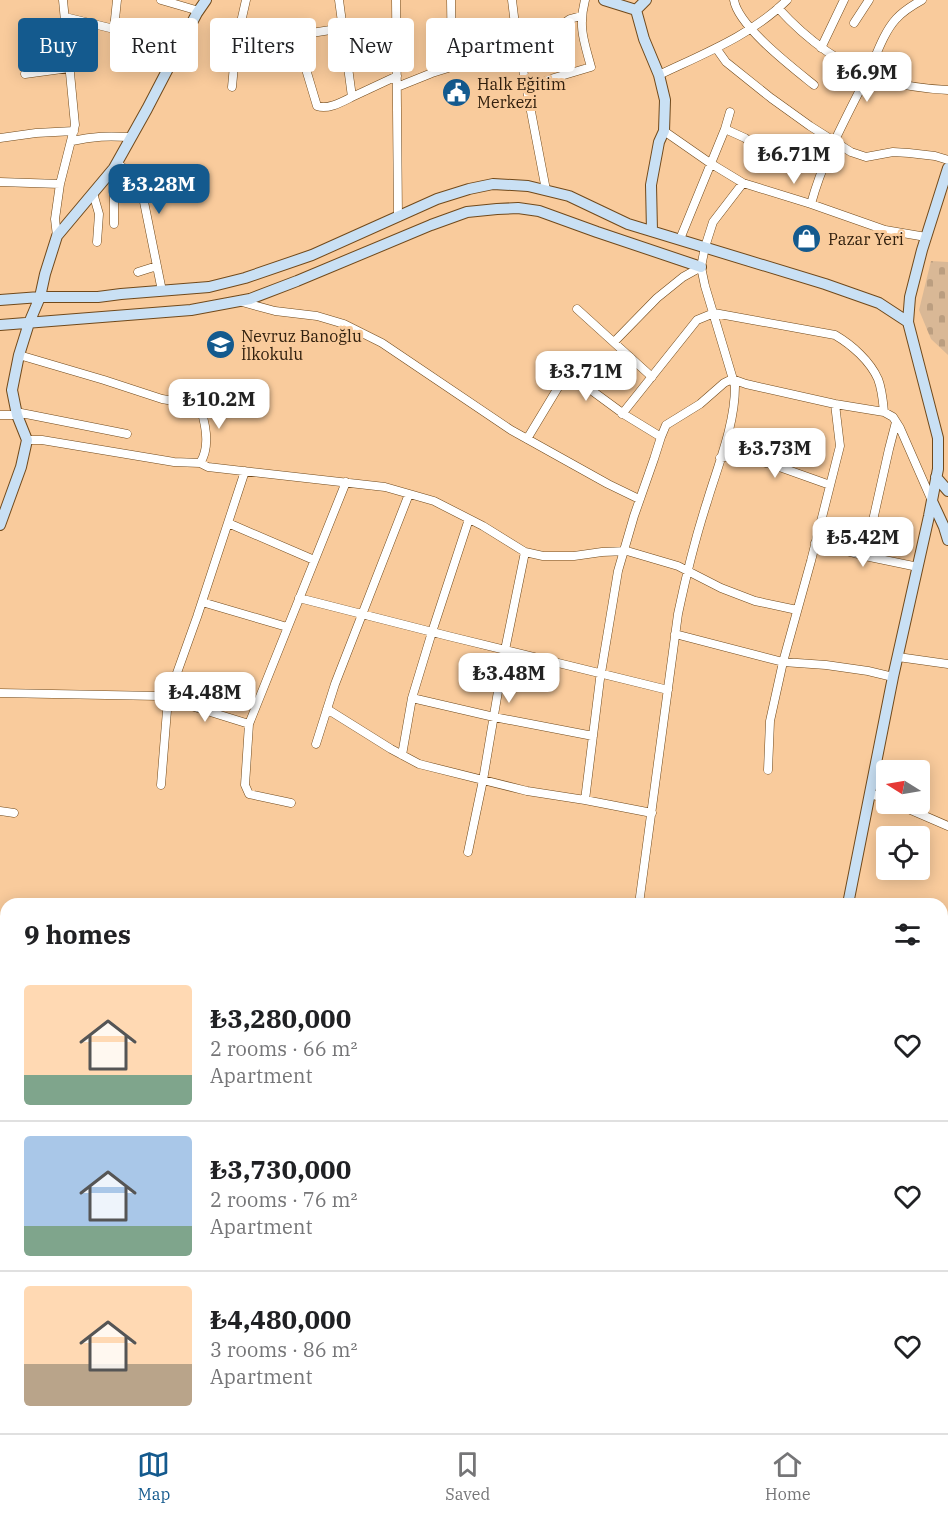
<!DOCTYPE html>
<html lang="en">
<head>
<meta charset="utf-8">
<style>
	:root { --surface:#fff; --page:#f6f6f6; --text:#202124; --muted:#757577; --line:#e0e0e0; --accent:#145a8e }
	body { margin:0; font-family:"IBM Plex Serif",serif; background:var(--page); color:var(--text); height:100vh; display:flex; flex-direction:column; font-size:22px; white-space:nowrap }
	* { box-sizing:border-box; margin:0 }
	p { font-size:20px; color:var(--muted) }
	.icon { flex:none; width:33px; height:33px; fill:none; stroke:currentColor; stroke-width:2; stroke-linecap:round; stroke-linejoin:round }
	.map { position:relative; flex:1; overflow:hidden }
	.panel { position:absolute; left:0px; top:898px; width:948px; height:536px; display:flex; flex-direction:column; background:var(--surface); border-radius:18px 18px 0 0; box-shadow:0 3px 15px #0003 }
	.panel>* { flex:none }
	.guide { position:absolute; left:18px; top:18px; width:600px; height:54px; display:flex; gap:12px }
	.needle { width:39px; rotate:281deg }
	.fabs { position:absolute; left:876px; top:760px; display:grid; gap:12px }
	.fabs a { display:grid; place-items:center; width:54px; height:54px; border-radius:6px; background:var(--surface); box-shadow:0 3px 15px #0003; font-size:30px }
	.price { position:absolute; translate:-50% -51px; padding:0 14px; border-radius:12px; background:#fff; color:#222; font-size:20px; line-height:39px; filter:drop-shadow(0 2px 3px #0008) }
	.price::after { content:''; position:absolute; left:50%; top:36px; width:18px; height:14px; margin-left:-9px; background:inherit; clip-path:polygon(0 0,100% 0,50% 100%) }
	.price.selected { background:var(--accent); color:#fff }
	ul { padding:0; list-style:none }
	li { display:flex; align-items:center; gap:18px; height:150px; padding:0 24px }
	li+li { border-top:2px solid var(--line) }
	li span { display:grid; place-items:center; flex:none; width:168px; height:120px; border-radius:6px; color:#555 }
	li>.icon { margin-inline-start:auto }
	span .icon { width:72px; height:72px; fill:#fffc; stroke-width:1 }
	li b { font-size:26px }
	h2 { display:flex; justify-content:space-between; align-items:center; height:72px; padding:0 24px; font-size:26px }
	.tag { padding:0 21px; border-radius:6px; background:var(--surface); box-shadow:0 3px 15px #0003; font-size:21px; line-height:54px }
	.tag.selected { background:var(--accent); color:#fff }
	.tabs { display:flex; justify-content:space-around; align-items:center; height:84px; border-top:2px solid var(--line); background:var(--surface); font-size:16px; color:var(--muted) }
	.tabs a { display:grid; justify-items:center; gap:3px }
	.tabs .selected { color:var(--accent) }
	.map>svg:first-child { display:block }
	.cemetery { fill:url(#cemetery-stones) }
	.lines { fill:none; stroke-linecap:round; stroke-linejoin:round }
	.street-casing { stroke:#70491b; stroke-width:9 }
	.secondary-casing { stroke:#70491b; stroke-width:12 }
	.street { stroke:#fff; stroke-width:8 }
	.secondary { stroke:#c9e0f4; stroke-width:10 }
	.labels { text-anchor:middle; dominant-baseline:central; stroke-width:6; stroke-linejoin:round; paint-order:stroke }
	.poi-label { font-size:16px; fill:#32200e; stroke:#f9cb9c; text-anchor:start }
</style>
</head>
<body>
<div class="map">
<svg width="948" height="1433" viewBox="0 0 948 1433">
	<defs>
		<pattern id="cemetery-stones" width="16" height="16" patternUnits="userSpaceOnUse" patternTransform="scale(1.5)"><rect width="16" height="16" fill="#d9b896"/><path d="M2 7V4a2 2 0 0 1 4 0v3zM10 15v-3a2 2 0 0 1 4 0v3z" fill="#bb9e80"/></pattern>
	</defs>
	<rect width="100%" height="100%" fill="#f9cb9c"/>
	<path class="cemetery" d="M931,261L948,262V355L931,339L919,310Z"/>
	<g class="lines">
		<defs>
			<path id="street" d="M161,0L199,11
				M339,0L352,97C342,102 328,110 317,106L299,46L300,39L305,34L343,28
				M396,0L398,217
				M451,0L452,67
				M512,0L516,33L546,190
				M734,0C738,26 793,68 814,85
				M778,8C806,39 844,68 884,80C904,86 927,89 948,90
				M65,17L114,29L117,0
				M854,23L869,0
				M518,40L560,26L570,19L581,16
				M716,48L726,62L771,98L810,126L851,152L866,157L893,152L909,153L935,156L948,160
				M821,48L844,0
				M25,74L69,68
				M659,75C703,54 752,35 787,0
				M527,86L591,67C584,41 578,27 585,0
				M232,87L236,44L246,0
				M397,87L432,73L519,46
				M352,97L397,76
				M725,129L745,138L774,159
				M664,131L710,163L743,183L811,204L885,230L926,237
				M0,138L36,133L74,131
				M72,141C94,136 108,136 131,137
				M117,163L134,176L142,192L162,291
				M0,182L60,184
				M93,193L99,214L97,242
				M811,204C823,159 846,118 867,76C875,59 883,33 896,19C903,11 913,5 922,0
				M114,224V168
				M57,236L55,219L60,184L75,125L63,0
				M680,239L725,129L730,112
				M138,272L157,266
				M242,302L275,311L317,316L344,324L382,343L511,430L608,484L639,499
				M577,309L652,377
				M614,342L657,298L683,277L701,267
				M19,355L104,380L162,399L191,404L201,410C206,426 210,448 200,463L174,462L42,440H27
				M16,412L127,434
				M622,414L697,320L714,313L835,335C852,345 870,361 878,379C882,389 883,401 884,412
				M0,415H17
				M527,439L562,381L568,377L576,379L625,415L661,437
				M720,458L730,456L771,464L830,485
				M200,463L208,467L385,487L434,501L483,526L525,552L543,556H574L602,552L627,551L678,566L721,588L755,601L797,610
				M228,523L314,560
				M815,543L865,556L918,567
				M865,556L889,449L896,422
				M299,598L448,636L668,690
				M202,602L287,627
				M675,634L783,662L826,665L868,671L893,677
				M898,657L948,664
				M0,693L159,696L249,724
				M412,698L494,717L593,736
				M327,709L391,749L419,764L527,791L585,800L652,813
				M316,744L335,684L409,494
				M402,755L412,698L432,632L469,519
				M768,770L770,721L783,662L811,561L840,446L835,404
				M161,785L168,698L197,617L245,471
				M870,793L886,800
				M585,800L600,679L618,571L634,516L654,459L661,437L666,425L700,404L724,383L732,379L746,384L835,404L884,412L893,417L900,428L932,501
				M291,803L249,794L245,785L249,724L346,482
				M897,804L948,826
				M0,811L14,813
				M468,852L483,780L505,650L525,552
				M639,904L678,614C686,576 695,539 707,502C718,465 735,425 735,386L705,286L701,267L705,247L713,222L743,183
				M942,926H948
				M942,974L948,975
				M0,1037H6
				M942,1179L948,1180
				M942,1257L948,1259"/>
			<path id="secondary" d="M604,0L636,10L644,39L659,75L665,100L664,131L659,142L651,185L652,231
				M636,10L646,0
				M0,300L40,297H98L121,294L209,287L245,278L312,255L437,199L469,189L493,184L528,186L569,196L628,224L825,284L879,303L908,322
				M0,325L191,310L250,299L297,281L431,225L467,212L497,209L518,208L539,211L597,232L701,267
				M936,477L948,491
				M932,501L944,527L948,540
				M0,525L21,467L27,440L17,415L12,390L19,355L29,323L40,297L45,274L57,236L114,168L147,109L197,13L206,0
				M848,904L893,677L929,516L938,469V438L908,322L910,297L922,250L948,168
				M769,1433V1428"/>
		</defs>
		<use href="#street" class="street-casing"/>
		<use href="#secondary" class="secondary-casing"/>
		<use href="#street" class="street"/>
		<use href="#secondary" class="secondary"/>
	</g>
	<defs>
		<symbol id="civic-disc" viewBox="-11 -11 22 22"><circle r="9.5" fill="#145a8e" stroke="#f9cb9c"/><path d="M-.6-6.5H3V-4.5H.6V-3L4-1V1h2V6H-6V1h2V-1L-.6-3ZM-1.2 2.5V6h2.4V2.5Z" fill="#fff"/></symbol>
		<symbol id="shop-disc" viewBox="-11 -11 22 22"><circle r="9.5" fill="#145a8e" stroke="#f9cb9c"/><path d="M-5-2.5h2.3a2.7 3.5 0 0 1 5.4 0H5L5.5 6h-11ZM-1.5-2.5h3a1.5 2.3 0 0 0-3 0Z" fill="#fff"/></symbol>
		<symbol id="school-disc" viewBox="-11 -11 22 22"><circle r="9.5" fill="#145a8e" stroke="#f9cb9c"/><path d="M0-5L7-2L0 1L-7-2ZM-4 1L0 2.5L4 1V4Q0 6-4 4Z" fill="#fff"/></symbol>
	</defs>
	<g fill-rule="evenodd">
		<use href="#civic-disc" x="440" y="76" width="33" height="33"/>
		<use href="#shop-disc" x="790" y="222" width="33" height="33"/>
		<use href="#school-disc" x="204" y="328" width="33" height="33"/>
	</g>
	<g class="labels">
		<g class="poi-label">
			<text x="477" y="84">Halk Eğitim<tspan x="477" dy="18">Merkezi</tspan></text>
			<text x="828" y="239">Pazar Yeri</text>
			<text x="241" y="336">Nevruz Banoğlu<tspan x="241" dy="18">İlkokulu</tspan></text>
		</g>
	</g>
</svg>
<div class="fabs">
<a><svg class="needle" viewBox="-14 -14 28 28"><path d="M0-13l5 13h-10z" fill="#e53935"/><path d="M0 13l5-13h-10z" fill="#757577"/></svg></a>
<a><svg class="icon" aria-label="locate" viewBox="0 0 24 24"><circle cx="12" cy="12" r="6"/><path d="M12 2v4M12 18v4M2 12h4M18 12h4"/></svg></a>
</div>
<b class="price" style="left:867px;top:103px">₺6.9M</b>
<b class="price" style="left:794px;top:185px">₺6.71M</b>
<b class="price selected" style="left:159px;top:215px">₺3.28M</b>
<b class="price" style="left:586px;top:402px">₺3.71M</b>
<b class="price" style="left:219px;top:430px">₺10.2M</b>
<b class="price" style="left:775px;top:479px">₺3.73M</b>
<b class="price" style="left:863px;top:568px">₺5.42M</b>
<b class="price" style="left:509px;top:704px">₺3.48M</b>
<b class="price" style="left:205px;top:723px">₺4.48M</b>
<div class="guide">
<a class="tag selected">Buy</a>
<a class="tag">Rent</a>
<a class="tag">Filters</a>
<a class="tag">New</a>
<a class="tag">Apartment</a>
</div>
<section class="panel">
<h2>9 homes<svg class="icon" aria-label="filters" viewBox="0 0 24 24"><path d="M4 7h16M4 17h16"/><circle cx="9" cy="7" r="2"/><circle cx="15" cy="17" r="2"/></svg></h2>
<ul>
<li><span style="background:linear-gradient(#ffd9b3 75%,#7fa58c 0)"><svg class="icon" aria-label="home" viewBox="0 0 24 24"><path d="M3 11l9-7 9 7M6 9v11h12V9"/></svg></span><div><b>₺3,280,000</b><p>2 rooms · 66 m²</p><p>Apartment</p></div><svg class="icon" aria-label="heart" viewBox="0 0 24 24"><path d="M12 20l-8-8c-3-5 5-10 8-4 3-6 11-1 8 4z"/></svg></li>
<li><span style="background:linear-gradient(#a9c7e8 75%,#7fa58c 0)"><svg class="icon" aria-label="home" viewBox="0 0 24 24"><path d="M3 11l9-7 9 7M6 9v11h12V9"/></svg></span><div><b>₺3,730,000</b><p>2 rooms · 76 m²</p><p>Apartment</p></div><svg class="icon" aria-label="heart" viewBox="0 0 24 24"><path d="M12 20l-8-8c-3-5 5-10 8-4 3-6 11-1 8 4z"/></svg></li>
<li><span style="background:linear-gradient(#ffd9b3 65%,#b9a48a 0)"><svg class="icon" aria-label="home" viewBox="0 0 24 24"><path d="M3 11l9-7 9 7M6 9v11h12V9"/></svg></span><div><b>₺4,480,000</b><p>3 rooms · 86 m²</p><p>Apartment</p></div><svg class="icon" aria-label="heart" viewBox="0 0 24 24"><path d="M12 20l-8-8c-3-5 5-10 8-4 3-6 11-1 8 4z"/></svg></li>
</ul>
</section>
</div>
<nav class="tabs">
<a class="selected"><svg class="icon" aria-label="map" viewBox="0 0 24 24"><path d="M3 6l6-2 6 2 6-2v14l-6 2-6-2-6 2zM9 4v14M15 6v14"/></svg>Map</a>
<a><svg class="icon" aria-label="saved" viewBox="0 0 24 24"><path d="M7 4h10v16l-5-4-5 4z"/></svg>Saved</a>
<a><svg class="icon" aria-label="home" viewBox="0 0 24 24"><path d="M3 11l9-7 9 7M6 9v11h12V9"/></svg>Home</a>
</nav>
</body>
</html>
